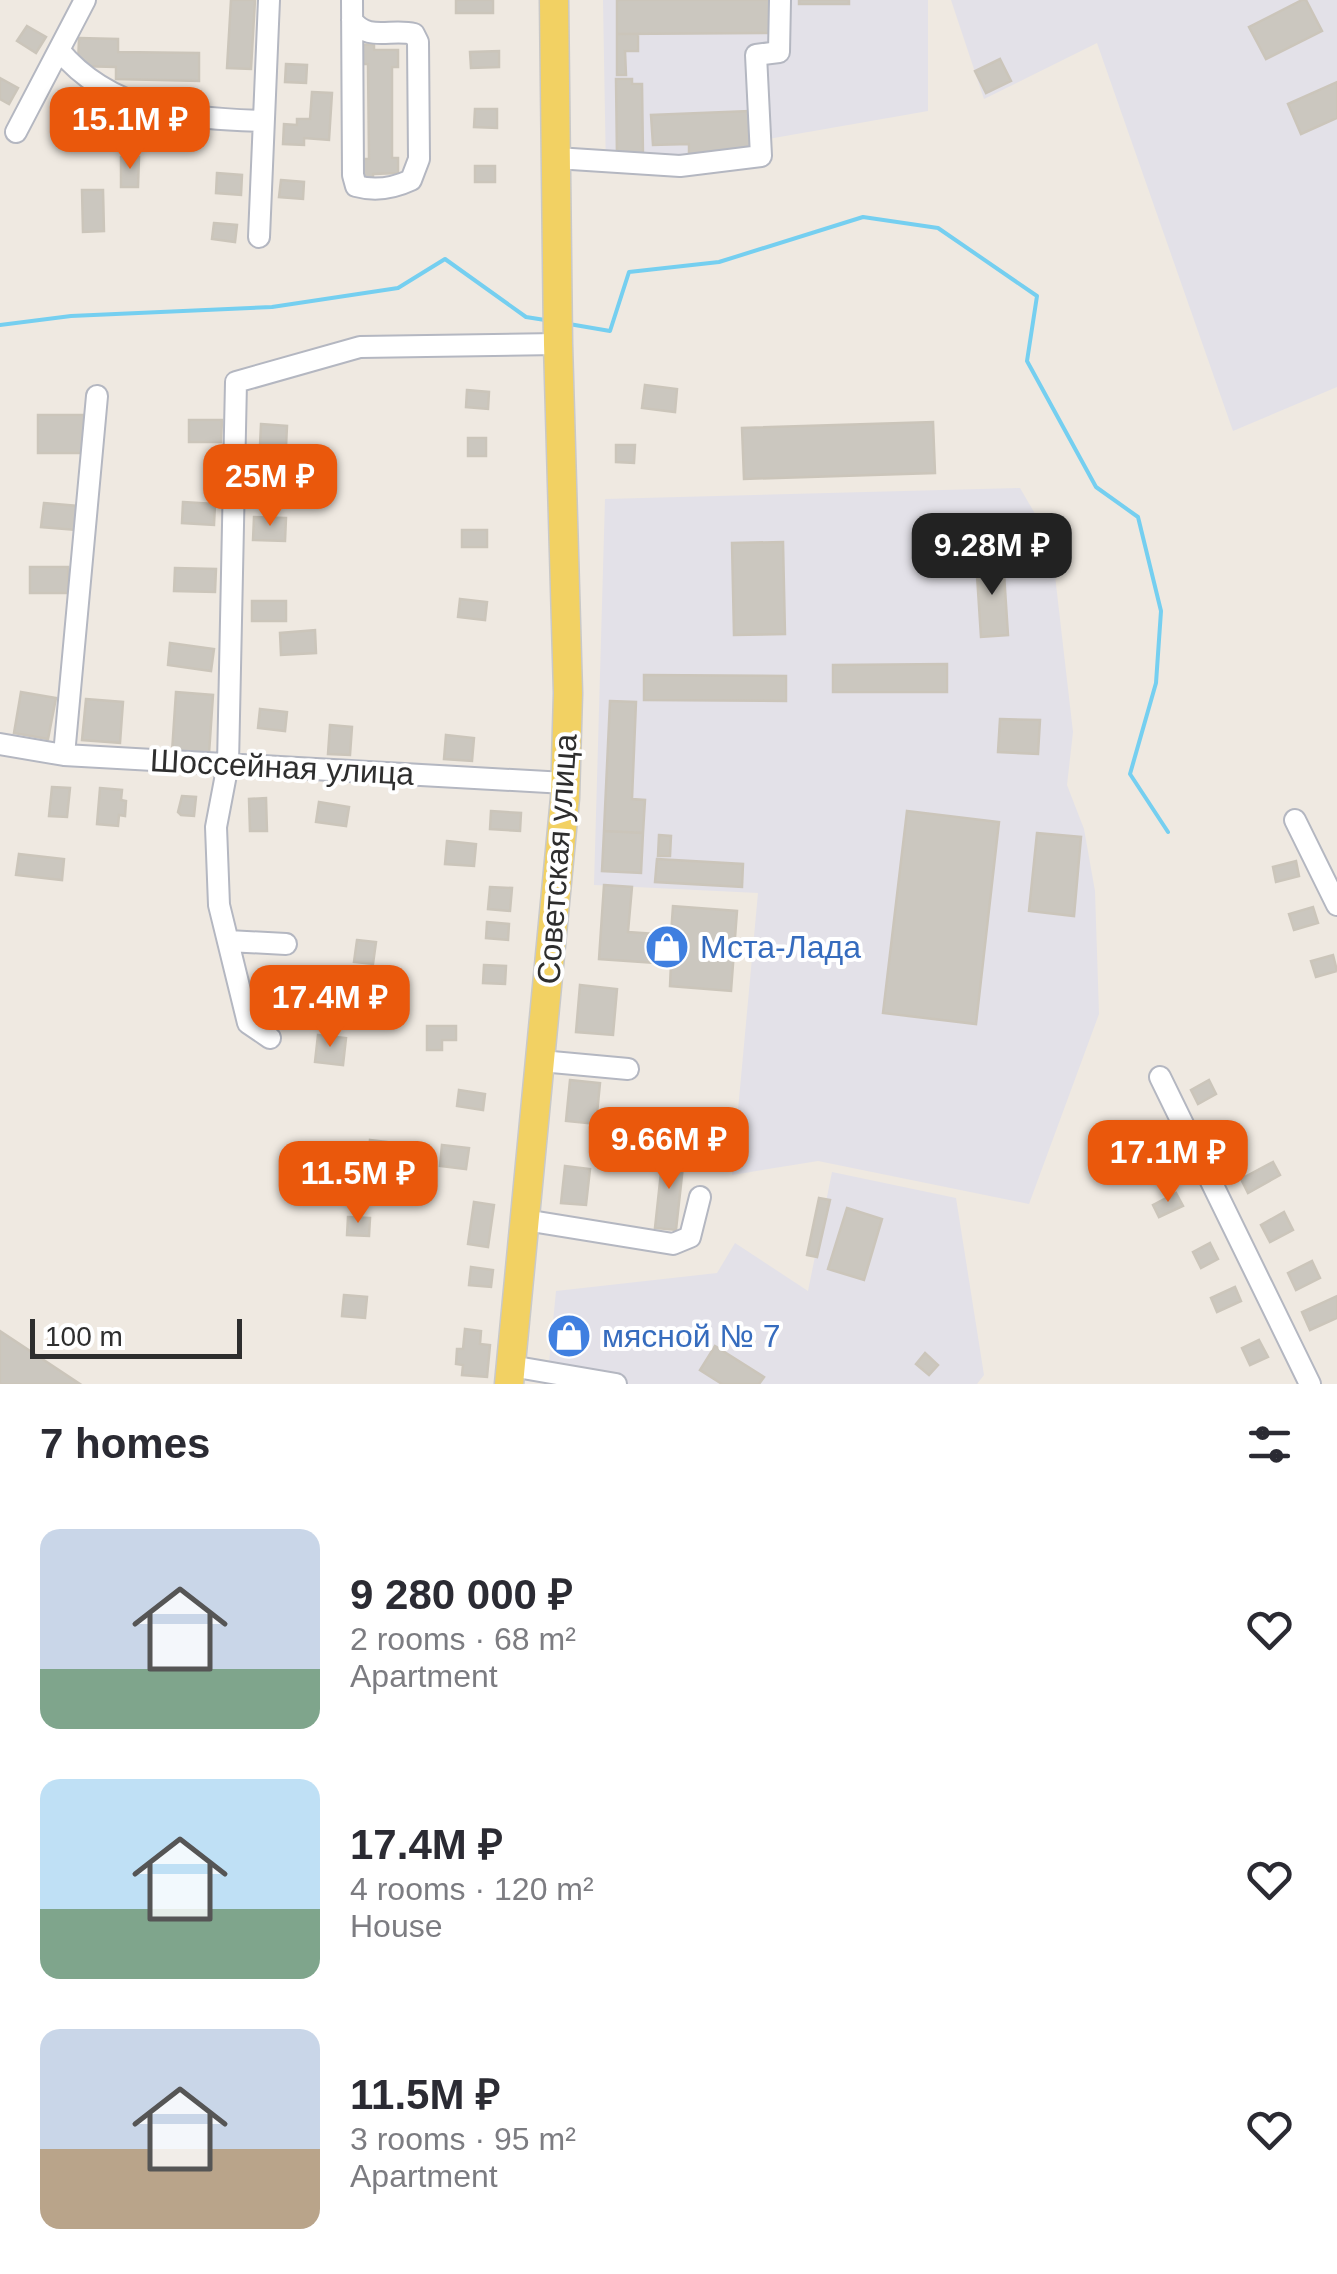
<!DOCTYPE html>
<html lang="en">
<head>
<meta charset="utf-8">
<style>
	:root { --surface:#fff; --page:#f2f2f3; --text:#2b2b33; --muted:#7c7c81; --accent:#ea580c }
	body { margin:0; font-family:Arial,sans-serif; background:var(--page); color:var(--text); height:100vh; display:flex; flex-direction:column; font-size:38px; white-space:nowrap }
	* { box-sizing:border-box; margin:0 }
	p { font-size:32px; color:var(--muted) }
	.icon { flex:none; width:55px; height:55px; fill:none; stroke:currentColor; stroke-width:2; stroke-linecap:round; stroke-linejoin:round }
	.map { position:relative; height:1384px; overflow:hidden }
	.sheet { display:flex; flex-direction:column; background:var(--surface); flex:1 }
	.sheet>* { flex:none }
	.scale { position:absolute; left:30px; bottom:25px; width:212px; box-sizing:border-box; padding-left:10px; border:5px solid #2e2e2e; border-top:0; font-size:28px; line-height:35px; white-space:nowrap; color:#2e2e2e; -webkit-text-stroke:8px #fff; paint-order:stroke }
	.price { position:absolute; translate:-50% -85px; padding:0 22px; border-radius:20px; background:var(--accent); color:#fff; font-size:32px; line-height:65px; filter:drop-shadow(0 2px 5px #0008) }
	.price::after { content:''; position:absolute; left:50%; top:60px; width:30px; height:22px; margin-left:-15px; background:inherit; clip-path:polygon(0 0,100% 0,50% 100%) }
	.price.active { background:#222; color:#fff }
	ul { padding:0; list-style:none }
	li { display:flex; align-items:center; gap:30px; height:250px; padding:0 40px }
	li span { display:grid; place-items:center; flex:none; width:280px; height:200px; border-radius:20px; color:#555 }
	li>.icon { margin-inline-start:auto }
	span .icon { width:120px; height:120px; fill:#fffc; stroke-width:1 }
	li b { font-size:42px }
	h2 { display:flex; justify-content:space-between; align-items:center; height:120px; padding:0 40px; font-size:42px }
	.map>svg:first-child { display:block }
	.industrial { fill:#e3e1e8 }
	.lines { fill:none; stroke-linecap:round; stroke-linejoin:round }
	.stream { stroke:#75cff0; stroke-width:4 }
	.building { fill:#cbc7bf; stroke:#cbc5ba; stroke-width:2.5 }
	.minor-casing { stroke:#b4b7c1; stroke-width:24 }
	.major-casing { stroke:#c9c9c9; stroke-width:31 }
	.minor { stroke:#fff; stroke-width:20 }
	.major { stroke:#f2d163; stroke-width:28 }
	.labels { text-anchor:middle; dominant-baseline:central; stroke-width:8; stroke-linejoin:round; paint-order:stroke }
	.street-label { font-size:32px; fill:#2e2e2e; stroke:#fff }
	.shop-label { font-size:32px; fill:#366cbe; stroke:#fff; text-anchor:start }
</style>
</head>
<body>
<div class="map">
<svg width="1337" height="1384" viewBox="0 0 1337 1384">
	<rect width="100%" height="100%" fill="#efe9e1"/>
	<path class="industrial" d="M603,0H928V111L768,139L771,162L666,175L606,173Z
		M951,0H1337V387L1233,431L1097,43L984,99Z
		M1020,488L1051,541L1073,732L1067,785L1084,829L1095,891L1099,1014L1029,1204L818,1161L732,1175L758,893L594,885L605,499Z
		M832,1172L956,1198L984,1375L977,1384H547L556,1291L717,1273L735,1243L808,1291Z"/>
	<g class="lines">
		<path class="stream" d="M569,324L610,331L629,272L719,262L863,217L938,228L1037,296L1027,361L1096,487L1138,517L1161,611L1156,683L1130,774L1168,832
			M0,325L71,316L272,307L398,288L445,259L526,317L545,320"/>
	</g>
	<path class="building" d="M231,0H255L251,69L227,68Z
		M456,0H493V13H456Z
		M617,0H770V33L617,34Z
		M799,0H849V4H799Z
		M1302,0H1306L1322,31L1266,59L1249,27Z
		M27,26L46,37L36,53L17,41Z
		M617,34H638V51H625L626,75H617Z
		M79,38L118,39V52L199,53V81L116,79V67L78,66Z
		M374,44V50H398V67H392V158H398V173L373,174V180H362V159H369L368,64H361V45Z
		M499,51V67L471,68L470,52Z
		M1000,59L1011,81L986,93L975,71Z
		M286,64L307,65L306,83L285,82Z
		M0,78L18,88L9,104L0,99Z
		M616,79H632V84H642L643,156L617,157Z
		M1337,82V118L1301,134L1288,104Z
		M312,92L332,93L329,140L304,138V145L283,144L284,124L297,125V119H310Z
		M475,109H497V128L474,127Z
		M749,111L750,153L689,155V144L653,145L651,115Z
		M121,157H139L138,187H121Z
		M475,166H495V182H475Z
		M217,173L242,175L241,195L216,193Z
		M281,180L304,182L303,199L279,197Z
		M82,190H103L104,231L83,232Z
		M214,223L237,225L235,242L212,239Z
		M645,385L677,389L675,412L642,408Z
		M467,390L489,392L488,409L466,407Z
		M38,415H84V453H38Z
		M189,420H222L221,442H189Z
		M933,422L935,473L744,479L742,428Z
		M261,424L287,426L286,447L260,446Z
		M468,438H486V456H468Z
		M616,445H635L634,463L616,462Z
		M279,473L303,474L302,495L278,493Z
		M183,502L215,504L214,525L182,523Z
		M44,503L78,506L76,530L41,527Z
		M254,517L286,518L285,541L253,540Z
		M462,530H487V547H462Z
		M783,542L785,634L734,635L732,543Z
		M1003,558L1008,635L981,637L976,560Z
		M30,567H68V593H30Z
		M175,568L216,569L215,592L174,591Z
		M460,599L487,602L485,620L458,617Z
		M252,601H286V621H252Z
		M315,630L316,653L281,655L280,633Z
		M170,643L214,649L211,671L168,665Z
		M947,664V692H833V665Z
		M644,675L786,676V701L644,700Z
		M21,692L56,698L48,739L14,733Z
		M176,692L213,695L209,754L172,752Z
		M86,699L123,702L120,743L82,740Z
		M610,701L636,702L632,799L645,800L643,833L604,831Z
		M260,709L287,712L285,731L258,728Z
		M1000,719L1040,720L1038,754L998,752Z
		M330,725L352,727L350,755L328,754Z
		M446,735L474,738L472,761L444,759Z
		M52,787L70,788L67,817L49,816Z
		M100,788L122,790L121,800L126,801L125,816L119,815L118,826L97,824Z
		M182,796L196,797L194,816L181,815L178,812Z
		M266,798L267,831H250L249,799Z
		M319,802L349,807L346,826L316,822Z
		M491,811L521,813L520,831L490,829Z
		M907,811L999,822L976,1024L883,1013Z
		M604,831L643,833L641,873L602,871Z
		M1037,833L1081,837L1074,916L1029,911Z
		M659,835L671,836L670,856H658Z
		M447,841L476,844L474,866L445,864Z
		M19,854L64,859L62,880L16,875Z
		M657,859L743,864L742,887L655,882Z
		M1296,861L1299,876L1276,882L1273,867Z
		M604,885L632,887L628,932L671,935L673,906L737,911L731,991L670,986L671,964L599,959Z
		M490,887L512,888L510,911L488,909Z
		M1313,907L1318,923L1294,930L1289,914Z
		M487,922L509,924L508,940L486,938Z
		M357,940L376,942L373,964L354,962Z
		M1333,955L1337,971L1316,977L1311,961Z
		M484,965L506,966L505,984L483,983Z
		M580,985L617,989L613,1035L576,1032Z
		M427,1026H456V1040H442V1050H427Z
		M318,1035L346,1038L343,1065L315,1062Z
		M570,1080L600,1083L596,1124L566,1121Z
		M1209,1080L1216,1094L1198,1104L1191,1090Z
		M459,1090L485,1094L483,1110L457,1106Z
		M370,1140L396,1143L394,1159L368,1156Z
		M1172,1141L1173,1158L1150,1160L1148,1144Z
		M442,1145L469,1148L466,1169L440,1166Z
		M663,1154L684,1157L676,1230L655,1228Z
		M1273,1162L1280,1175L1248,1193L1241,1179Z
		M565,1166L590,1169L586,1205L561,1203Z
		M1176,1193L1183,1206L1159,1217L1153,1205Z
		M819,1198L830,1200L817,1257L807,1255Z
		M474,1202L494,1205L488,1247L468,1244Z
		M847,1208L882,1219L864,1280L828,1269Z
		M1284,1212L1293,1230L1270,1242L1261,1225Z
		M348,1217L370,1218L369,1236L347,1235Z
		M1210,1243L1218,1259L1201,1268L1193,1252Z
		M1312,1261L1320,1278L1296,1290L1288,1273Z
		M471,1267L493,1270L491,1287L469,1285Z
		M1235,1287L1241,1301L1217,1312L1211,1298Z
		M344,1295L367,1297L365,1318L342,1316Z
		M1337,1296V1318L1310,1330L1302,1312Z
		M557,1321L583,1324L580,1351L554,1348Z
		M465,1329L481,1331L480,1344L490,1345L487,1377L462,1375L463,1365L456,1364L457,1349H463Z
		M0,1331L80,1384H0Z
		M1259,1340L1268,1357L1250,1365L1242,1348Z
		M715,1346L764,1377L759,1384H722L700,1370Z
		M925,1353L938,1365L929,1375L916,1364Z"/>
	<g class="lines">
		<defs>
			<path id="minor" d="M352,0L353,175L356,186C374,191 394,188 411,180L419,159L418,42L414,34C392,28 367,42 352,20
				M59,50C110,112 188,119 263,121
				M16,132L85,0
				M556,158L680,166L761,156L756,55L779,52L780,0
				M259,237L269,0
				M0,744L64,755L565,783
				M64,755L97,396
				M1295,820L1337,905
				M228,941L286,944
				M270,1038L248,1023L219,905L216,827L228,764L236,382L360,347L558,344
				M541,1061L628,1069
				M1160,1077L1310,1384
				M525,1220L673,1244L690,1237L700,1197
				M511,1366L616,1384"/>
			<path id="major" d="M509,1384L565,798L568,693L558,344L554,0"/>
		</defs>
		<use href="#minor" class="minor-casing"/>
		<use href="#major" class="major-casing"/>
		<use href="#minor" class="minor"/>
		<use href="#major" class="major"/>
	</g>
	<defs>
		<symbol id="shop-disc" viewBox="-11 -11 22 22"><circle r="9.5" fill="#3f7fe0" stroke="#fff"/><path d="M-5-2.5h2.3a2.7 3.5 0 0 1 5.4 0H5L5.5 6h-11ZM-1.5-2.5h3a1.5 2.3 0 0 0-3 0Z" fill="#fff"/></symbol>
	</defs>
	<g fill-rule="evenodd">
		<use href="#shop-disc" x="642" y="922" width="50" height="50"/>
		<use href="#shop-disc" x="544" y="1311" width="50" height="50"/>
	</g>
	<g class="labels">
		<g class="street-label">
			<text transform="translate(282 767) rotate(3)">Шоссейная улица</text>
			<text transform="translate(557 859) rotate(-86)">Советская улица</text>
		</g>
		<g class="shop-label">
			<text x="700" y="947">Мста-Лада</text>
			<text x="602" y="1336">мясной № 7</text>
		</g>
	</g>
</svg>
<div class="scale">100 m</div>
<b class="price" style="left:130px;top:172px">15.1M ₽</b>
<b class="price" style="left:270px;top:529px">25M ₽</b>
<b class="price active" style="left:992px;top:598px">9.28M ₽</b>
<b class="price" style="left:330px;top:1050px">17.4M ₽</b>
<b class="price" style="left:669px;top:1192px">9.66M ₽</b>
<b class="price" style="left:1168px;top:1205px">17.1M ₽</b>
<b class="price" style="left:358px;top:1226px">11.5M ₽</b>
</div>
<section class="sheet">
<h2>7 homes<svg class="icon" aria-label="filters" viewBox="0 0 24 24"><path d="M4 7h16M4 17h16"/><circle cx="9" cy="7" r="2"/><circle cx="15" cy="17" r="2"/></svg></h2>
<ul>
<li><span style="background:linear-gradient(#c9d6e8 70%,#7fa58c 0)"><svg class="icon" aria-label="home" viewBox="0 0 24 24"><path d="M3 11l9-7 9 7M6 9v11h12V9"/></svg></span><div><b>9 280 000 ₽</b><p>2 rooms · 68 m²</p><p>Apartment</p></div><svg class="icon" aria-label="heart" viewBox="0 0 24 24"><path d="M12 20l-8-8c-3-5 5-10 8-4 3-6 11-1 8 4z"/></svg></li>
<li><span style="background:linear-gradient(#bfe0f5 65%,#7fa58c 0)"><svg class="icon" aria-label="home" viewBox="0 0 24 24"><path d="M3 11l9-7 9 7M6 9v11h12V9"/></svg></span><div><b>17.4M ₽</b><p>4 rooms · 120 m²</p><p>House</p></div><svg class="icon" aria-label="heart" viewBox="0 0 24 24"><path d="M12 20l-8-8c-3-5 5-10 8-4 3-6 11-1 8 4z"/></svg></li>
<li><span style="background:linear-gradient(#c9d6e8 60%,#b9a48a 0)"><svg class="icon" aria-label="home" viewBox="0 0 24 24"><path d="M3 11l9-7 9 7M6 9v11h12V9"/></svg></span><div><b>11.5M ₽</b><p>3 rooms · 95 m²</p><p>Apartment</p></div><svg class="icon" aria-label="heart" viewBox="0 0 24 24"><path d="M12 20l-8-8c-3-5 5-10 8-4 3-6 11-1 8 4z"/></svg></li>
</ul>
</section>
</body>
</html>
